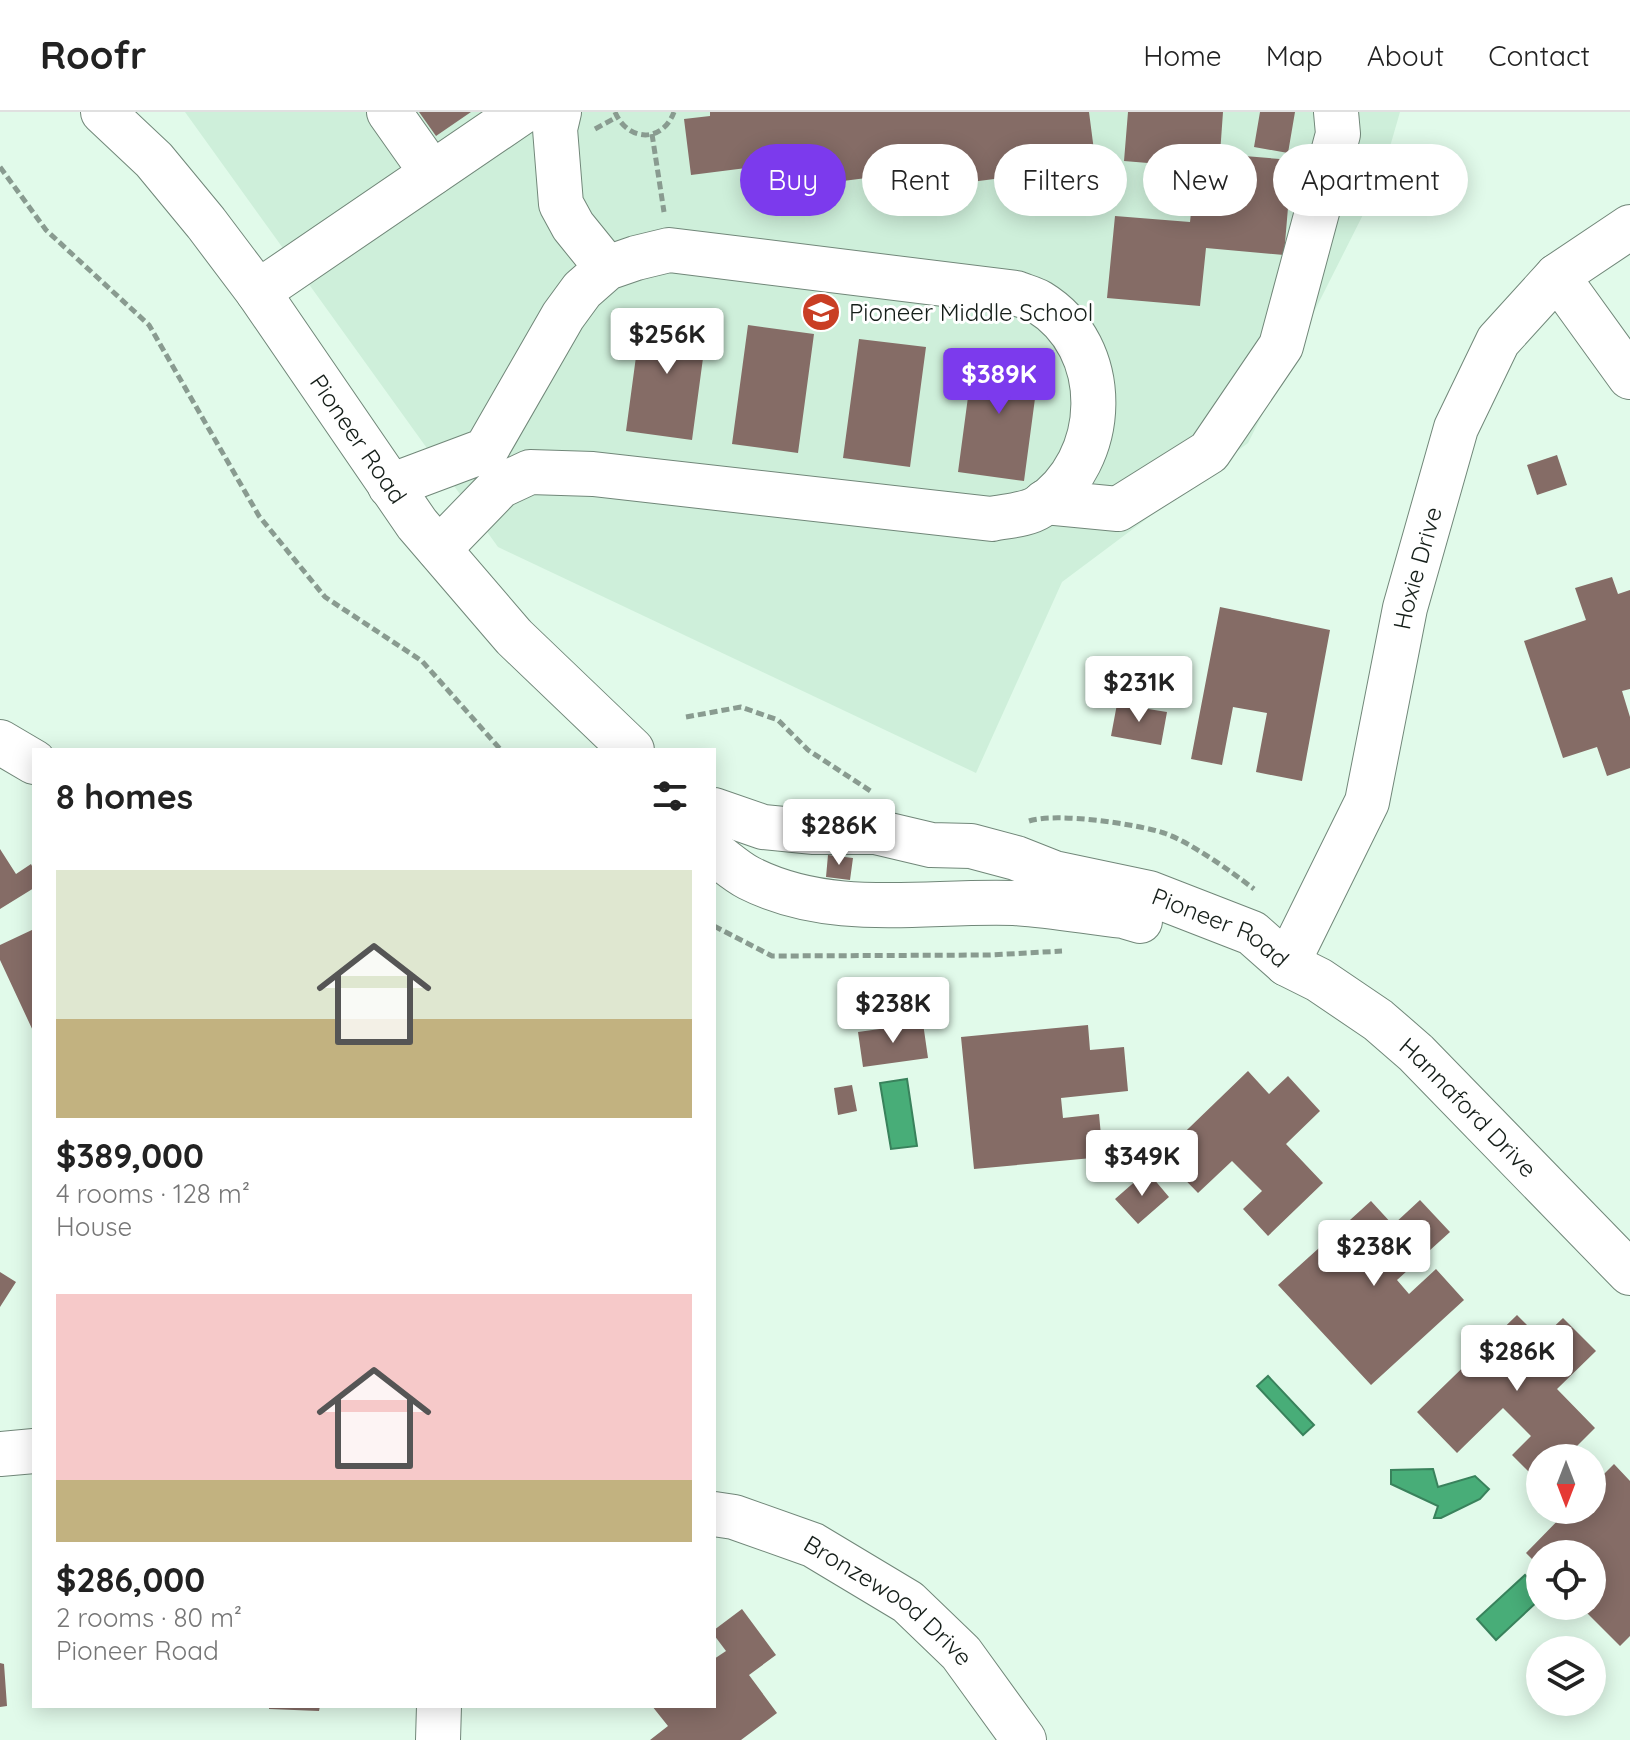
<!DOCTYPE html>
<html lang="en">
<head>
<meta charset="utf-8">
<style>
	:root { --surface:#fff; --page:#f6f6f6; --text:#222; --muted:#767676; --line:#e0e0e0; --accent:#7c3aed }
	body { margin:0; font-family:Quicksand,sans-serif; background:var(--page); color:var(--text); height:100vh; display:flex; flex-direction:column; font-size:30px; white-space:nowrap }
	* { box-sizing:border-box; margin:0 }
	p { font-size:26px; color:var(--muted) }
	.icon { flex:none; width:44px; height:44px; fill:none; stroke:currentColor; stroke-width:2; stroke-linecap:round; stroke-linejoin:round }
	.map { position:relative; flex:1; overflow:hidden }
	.side { position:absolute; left:32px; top:636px; width:684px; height:960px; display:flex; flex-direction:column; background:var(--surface); border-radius:0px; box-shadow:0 4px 20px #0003 }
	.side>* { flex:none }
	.top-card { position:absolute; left:740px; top:32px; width:760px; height:72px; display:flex; gap:16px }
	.needle { width:52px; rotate:180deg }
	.buttons { position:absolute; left:1526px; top:1332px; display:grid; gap:16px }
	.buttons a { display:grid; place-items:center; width:80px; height:80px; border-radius:50%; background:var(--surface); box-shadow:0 4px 20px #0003; font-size:40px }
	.price { position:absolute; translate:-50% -68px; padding:0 18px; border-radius:8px; background:#fff; color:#222; font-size:26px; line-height:52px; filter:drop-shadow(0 2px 4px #0008) }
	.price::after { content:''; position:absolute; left:50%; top:48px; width:24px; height:18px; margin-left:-12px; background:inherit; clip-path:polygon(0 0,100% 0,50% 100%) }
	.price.selected { background:var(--accent); color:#fff }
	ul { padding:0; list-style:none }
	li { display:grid; align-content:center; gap:16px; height:424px; padding:0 24px }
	li span { display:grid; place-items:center; height:248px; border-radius:0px; color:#555 }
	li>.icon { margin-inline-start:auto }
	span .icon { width:144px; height:144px; fill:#fffc; stroke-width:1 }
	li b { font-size:34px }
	h2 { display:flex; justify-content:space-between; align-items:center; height:96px; padding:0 24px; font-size:34px }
	.tag { padding:0 28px; border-radius:36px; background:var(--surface); box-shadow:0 4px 20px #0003; font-size:28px; line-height:72px }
	.tag.selected { background:var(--accent); color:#fff }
	header { display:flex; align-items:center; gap:48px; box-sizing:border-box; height:112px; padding:0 40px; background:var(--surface); border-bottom:2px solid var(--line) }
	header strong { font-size:38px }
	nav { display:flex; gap:44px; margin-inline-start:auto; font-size:28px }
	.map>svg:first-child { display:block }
	.built { fill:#ceefda }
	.water { fill:#48ad78; stroke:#39825c; stroke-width:2 }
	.building { fill:#856c66 }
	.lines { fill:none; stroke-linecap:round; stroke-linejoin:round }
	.minor-casing { stroke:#718779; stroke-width:46 }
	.path { stroke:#899b90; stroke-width:5; stroke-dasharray:8 4; stroke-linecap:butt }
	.minor { stroke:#fff; stroke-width:44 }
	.labels { text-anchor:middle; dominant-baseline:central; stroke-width:6; stroke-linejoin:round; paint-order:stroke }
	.poi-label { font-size:24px; fill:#151e19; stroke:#fff; text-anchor:start }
	.street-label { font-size:24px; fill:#151e19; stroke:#fff }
</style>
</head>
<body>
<header>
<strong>Roofr</strong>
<nav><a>Home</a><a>Map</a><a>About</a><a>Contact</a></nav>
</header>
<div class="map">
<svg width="1630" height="1628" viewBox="0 0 1630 1628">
	<rect width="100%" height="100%" fill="#e1faea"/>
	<path class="built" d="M185,0H1400L1380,69L1248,331L1062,470L976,661L498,435Z"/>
	<path class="water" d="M907,967L917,1034L891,1037L880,971Z
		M1268,1264L1314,1313L1303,1323L1257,1274Z
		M1433,1357L1438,1375L1475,1364L1489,1377L1480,1387L1441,1406H1434L1438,1394L1391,1372V1358Z
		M1525,1463L1540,1479V1487L1496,1528L1477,1507Z"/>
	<path class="building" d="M419,0H471L436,24Z
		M710,0H1089L1096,54L884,81L882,64L765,79L762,54L691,63L684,7L710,4Z
		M1128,0H1223L1220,42L1292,48L1284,143L1206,136L1200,194L1107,186L1115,104L1190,110L1196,55L1124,49Z
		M1260,0H1295L1288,41L1254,35Z
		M642,200L708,209L692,328L626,319Z
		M748,213L814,222L798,341L732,332Z
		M859,227L926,235L910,355L843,346Z
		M974,240L1040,249L1024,369L958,360Z
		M1557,343L1567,373L1537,383L1527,353Z
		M1612,465L1618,482L1630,478V577L1622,579L1630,605V656L1607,664L1597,635L1563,646L1524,529L1586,508L1575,476Z
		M1220,495L1330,518L1302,669L1256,660L1267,601L1233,595L1222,653L1191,647Z
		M1117,592L1167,600L1161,633L1111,624Z
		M0,737L16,762L31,752L34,758V776L0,797Z
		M828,743L853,746L850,768L826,765Z
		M34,817V921L0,848V833Z
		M923,911L928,946L863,955L858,920Z
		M1088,913L1090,938L1124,935L1128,979L1061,986L1063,1006L1099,1002L1103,1045L974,1057L961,925Z
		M1248,959L1269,982L1288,964L1320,999L1286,1032L1323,1071L1268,1124L1243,1097L1262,1079L1232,1049L1198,1081L1161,1043Z
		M852,973L857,999L838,1003L834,976Z
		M1147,1059L1169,1085L1138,1112L1115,1087Z
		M1420,1088L1450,1120L1397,1168L1409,1182L1436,1157L1464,1188L1371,1273L1278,1173L1371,1089L1393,1113Z
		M0,1160L16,1170L0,1195Z
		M1517,1203L1541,1227L1563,1206L1596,1239L1557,1277L1595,1316L1565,1346H1540V1371L1512,1343L1531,1324L1503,1296L1457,1341L1417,1300Z
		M1614,1352L1630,1369V1524L1620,1534L1580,1494H1592V1442H1540V1455L1526,1441L1568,1398H1592V1374Z
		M742,1497L776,1543L749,1563L777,1601L741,1628H650L668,1614L652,1594H714V1547L726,1539L714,1523V1518Z
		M0,1551L4,1552L7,1594L0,1595Z
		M269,1594H320L319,1599L269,1597Z"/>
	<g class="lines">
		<defs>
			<g id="minor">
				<path id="s1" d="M103,0L154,48L206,111L258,180L417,412L514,525L632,638"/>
				<path d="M389,0L432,61"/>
				<path d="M559,0L555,17L561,92L573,114L607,156"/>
				<path d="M1557,164L1630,265"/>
				<path d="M258,180L522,0"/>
				<path d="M390,374L486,338L563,204L582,178L607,156L636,146L669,138L1016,181C1023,184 1032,186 1039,190C1113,235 1110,349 1039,395C1027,403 1006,404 992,407L593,362L530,360L500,374L439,437"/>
				<path d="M1045,390L1118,397L1209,340L1281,234L1338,22L1336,0"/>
				<path d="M0,630L34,650"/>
				<path id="s2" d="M714,698L763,715L814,720H876L931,733L971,734L1016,746L1054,761L1149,781L1252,821L1287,852L1319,868L1378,908L1416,941L1630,1161"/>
				<path d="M714,741C725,749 737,760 749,766C832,808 924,788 1014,791C1050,793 1087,800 1123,804L1140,809"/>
				<path id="s3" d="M1287,852L1367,690L1405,496L1456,316L1498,229L1557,164L1630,115"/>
				<path d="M0,1342L34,1339"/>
				<path id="s4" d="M714,1402L734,1405L813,1433L908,1490L961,1541L1024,1628"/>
				<path d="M438,1628L439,1594"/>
			</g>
		</defs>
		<use href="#minor" class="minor-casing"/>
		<path class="path" d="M615,0C627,29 662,32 674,0
			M595,17L617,5
			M652,22L664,100
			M0,55L46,118L149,213L259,404L325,485L422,549L501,638
			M686,605L741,595L778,608L808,638L872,680
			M1029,709C1057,700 1136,712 1164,721C1190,730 1232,760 1254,777
			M714,814L772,844L990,843L1062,839"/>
		<use href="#minor" class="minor"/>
	</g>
	<defs>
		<symbol id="school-disc" viewBox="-11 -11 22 22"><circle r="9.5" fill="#c93e24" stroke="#fff"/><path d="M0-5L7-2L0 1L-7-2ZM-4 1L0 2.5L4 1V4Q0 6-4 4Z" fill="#fff"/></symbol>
	</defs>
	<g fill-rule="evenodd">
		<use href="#school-disc" x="799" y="178" width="44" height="44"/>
	</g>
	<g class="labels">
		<g class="poi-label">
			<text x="849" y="200">Pioneer Middle School</text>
		</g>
		<g class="street-label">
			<text stroke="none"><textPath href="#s1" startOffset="416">Pioneer Road</textPath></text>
			<text stroke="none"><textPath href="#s3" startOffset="420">Hoxie Drive</textPath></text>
			<text stroke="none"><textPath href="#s2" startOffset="526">Pioneer Road</textPath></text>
			<text stroke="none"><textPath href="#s2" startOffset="836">Hannaford Drive</textPath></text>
			<text stroke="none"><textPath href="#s4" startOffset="198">Bronzewood Drive</textPath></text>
		</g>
	</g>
</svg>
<div class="buttons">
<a><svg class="needle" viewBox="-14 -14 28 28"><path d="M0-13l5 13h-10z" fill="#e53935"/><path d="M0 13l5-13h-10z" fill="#767676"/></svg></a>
<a><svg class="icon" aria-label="locate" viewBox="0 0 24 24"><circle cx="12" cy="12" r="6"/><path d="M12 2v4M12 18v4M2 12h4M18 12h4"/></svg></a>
<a><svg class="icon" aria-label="layers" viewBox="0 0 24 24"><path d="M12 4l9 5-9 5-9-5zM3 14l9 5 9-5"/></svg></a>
</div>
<b class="price" style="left:667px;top:264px">$256K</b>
<b class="price selected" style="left:999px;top:304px">$389K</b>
<b class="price" style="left:1139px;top:612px">$231K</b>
<b class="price" style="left:839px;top:755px">$286K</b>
<b class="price" style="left:893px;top:933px">$238K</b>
<b class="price" style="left:1142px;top:1086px">$349K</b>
<b class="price" style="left:1374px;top:1176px">$238K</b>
<b class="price" style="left:1517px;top:1281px">$286K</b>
<div class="top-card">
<a class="tag selected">Buy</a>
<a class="tag">Rent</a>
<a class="tag">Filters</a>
<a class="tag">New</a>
<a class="tag">Apartment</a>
</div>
<section class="side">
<h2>8 homes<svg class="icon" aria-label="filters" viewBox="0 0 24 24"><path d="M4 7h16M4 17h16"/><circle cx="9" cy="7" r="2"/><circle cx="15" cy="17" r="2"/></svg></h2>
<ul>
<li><span style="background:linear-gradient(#dfe7d0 60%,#c2b280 0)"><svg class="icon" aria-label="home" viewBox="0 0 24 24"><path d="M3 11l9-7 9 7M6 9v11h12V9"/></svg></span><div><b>$389,000</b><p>4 rooms · 128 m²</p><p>House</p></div></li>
<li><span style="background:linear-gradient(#f6c9c9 75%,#c2b280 0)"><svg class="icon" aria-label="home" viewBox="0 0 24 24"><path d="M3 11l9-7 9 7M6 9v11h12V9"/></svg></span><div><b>$286,000</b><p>2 rooms · 80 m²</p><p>Pioneer Road</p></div></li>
</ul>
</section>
</div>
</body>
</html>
